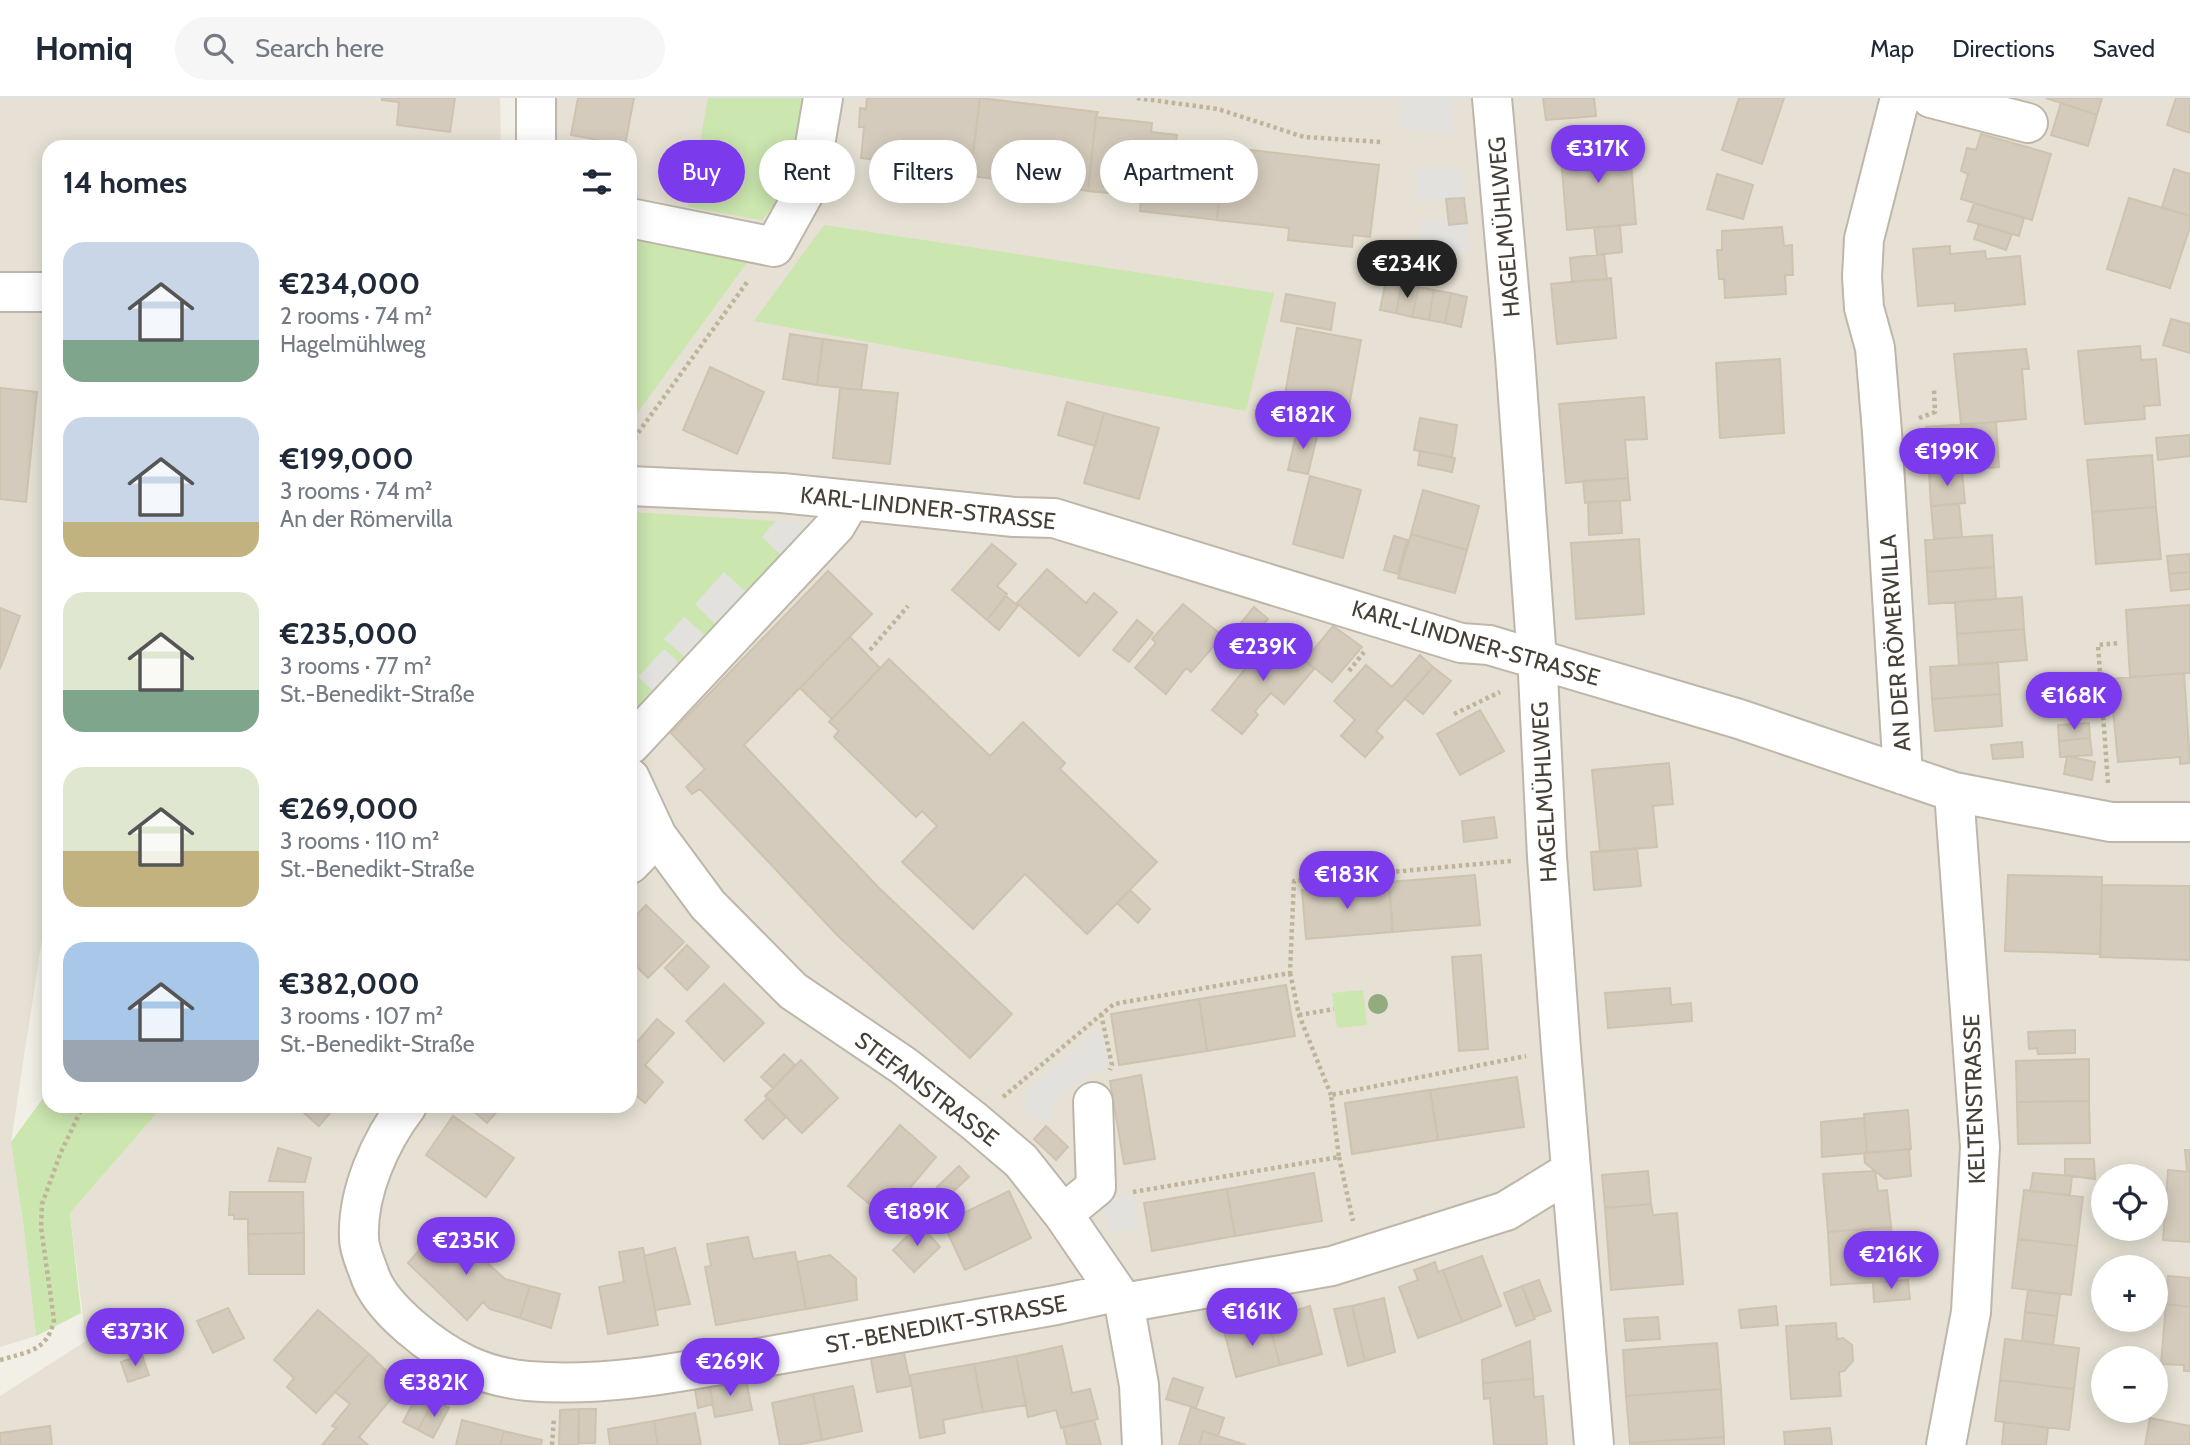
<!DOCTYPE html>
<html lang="en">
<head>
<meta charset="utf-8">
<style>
	:root { --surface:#fff; --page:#f6f6f7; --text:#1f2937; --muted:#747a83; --line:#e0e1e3; --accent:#7c3aed }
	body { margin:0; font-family:Cabin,sans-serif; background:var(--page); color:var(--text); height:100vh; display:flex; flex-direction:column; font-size:26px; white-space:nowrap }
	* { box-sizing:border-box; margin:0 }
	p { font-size:23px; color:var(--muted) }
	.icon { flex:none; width:38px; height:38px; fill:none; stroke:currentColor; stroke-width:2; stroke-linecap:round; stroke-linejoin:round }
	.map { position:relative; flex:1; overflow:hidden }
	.drawer { position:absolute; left:42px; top:42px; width:595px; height:973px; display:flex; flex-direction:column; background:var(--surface); border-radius:21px; box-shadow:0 4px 18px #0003 }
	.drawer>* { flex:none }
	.banner { position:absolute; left:658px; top:42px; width:665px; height:63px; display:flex; gap:14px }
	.buttons { position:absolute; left:2091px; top:1066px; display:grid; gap:14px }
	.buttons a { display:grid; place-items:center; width:77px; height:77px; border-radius:50%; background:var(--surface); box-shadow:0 4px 18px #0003; font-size:35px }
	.price { position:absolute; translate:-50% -60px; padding:0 16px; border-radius:24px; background:var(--accent); color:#fff; font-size:23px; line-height:46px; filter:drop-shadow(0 2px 4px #0008) }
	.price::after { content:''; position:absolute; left:50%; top:42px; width:21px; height:16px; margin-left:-10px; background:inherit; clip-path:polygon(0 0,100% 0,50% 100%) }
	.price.on { background:#222; color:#fff }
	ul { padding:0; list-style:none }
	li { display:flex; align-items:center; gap:21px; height:175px; padding:0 21px }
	li span { display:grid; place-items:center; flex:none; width:196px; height:140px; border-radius:21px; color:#555 }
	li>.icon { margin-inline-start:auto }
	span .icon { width:84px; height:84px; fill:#fffc; stroke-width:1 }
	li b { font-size:30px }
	h2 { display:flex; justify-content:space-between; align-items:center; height:84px; padding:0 21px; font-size:30px }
	.pill { padding:0 24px; border-radius:32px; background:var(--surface); box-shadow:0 4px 18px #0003; font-size:24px; line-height:63px }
	.pill.on { background:var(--accent); color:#fff }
	header { display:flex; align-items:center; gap:42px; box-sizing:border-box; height:98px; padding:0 35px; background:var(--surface); border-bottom:2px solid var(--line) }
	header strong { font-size:33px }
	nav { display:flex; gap:38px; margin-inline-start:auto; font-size:24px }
	.search { width:490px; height:63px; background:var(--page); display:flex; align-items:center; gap:18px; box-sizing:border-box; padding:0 24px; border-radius:38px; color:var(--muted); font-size:26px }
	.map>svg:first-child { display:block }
	.residential { fill:#e6e1d4; fill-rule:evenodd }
	.green { fill:#cbe6af }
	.parking { fill:#e3e1de }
	.building { fill:#d4cbbc; stroke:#cec3af; stroke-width:2 }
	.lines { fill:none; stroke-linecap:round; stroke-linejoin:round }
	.minor-casing { stroke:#beb7a9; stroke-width:42 }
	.path { stroke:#bfb39a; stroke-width:4.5; stroke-dasharray:3.5 3.5; stroke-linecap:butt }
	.minor { stroke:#fff; stroke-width:38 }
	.tree { fill:#92ac7f }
	.labels { text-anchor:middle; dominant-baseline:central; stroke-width:6; stroke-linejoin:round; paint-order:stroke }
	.street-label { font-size:23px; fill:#453f35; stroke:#fff }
</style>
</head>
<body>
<header>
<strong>Homiq</strong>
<div class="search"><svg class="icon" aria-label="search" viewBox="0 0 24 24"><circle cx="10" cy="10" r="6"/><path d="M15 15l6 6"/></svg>Search here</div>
<nav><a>Map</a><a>Directions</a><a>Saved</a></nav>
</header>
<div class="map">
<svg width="2190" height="1347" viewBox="0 0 2190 1347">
	<rect width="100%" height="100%" fill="#f2efe6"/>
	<path class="residential" d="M0,0H500L501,49H49V795L11,1044L23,1124L36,1238L0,1249Z
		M554,0H2190V1347H0V1298L86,1243L70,1115L163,1008H630V49H557ZM2104,1078H2156V1130H2104ZM2104,1169H2156V1222H2104ZM2104,1260H2156V1312H2104Z"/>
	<path class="green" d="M708,0H807L793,82L762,122L688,109Z
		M824,127L1274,195L1246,313L754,223Z
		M630,136L751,159L630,325Z
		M630,414L776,423L762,439L783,459L749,497L724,475L716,526L706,538L684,519L687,561L681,567L665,552L658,597L637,624L630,610Z
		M1363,892L1367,927L1337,930L1332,895Z
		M49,992V1008H163L70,1115L81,1215L36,1238L23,1124L11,1044Z"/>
	<path class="parking" d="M1453,1L1454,37L1399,30L1398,2Z
		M1462,68L1464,100L1419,103L1417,71Z
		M1449,121V127L1467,125L1468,155L1422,153L1419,123Z
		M776,423H798L806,432L783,459L762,439Z
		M724,474L749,497L658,597L638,579L664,551L681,567L686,560L664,541L684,519L705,538L716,527L695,506Z
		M1101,930L1109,968L1083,979L1060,998L1047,1025L1021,1012L1030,990Z
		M1132,1097L1139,1128L1111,1135L1100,1105Z"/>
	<path class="building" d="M382,0H455L450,34L397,27L399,4L382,2Z
		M578,0H634L625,47L571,37Z
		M867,0H980L971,72L861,60L864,29H859L860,10L866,11Z
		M980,0L1098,14L1096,19L1088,93L970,78Z
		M1543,0H1594L1596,18L1546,22Z
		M1739,0H1784L1762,66L1722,52Z
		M2046,0H2102L2097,17Z
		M2176,0H2190V35L2167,27Z
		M2061,5L2097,17L2088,48L2051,37Z
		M1096,19L1152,25L1151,34L1177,37L1176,44L1225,49L1217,122L1140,113L1141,98L1088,93Z
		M1981,36L2051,56L2032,122L1961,101L1968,76L1961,73L1967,50L1976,52Z
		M1629,41L1636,126L1567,132L1560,47Z
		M1225,49L1379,67L1370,139L1353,137L1352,149L1288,142L1289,130L1217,122Z
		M2174,71L2190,76V118L2162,109Z
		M1717,76L1753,87L1743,121L1707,111Z
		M1464,100L1467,125L1449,127L1446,101Z
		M2129,100L2190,118V129L2170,190L2107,171Z
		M1974,105L2024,120L2019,138L1968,123Z
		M1979,126L2012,136L2006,152L1974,141Z
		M1620,127L1622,154L1597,157L1594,129Z
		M1782,129L1784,148L1792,147L1793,177H1785L1786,196L1725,200L1724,181H1719L1717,152H1722V133Z
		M1950,148V156L1985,153L1986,161L2020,158L2025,206L1955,213V205L1918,208L1913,151Z
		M1604,156L1607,181L1572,184L1570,160Z
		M1611,180L1616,240L1557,246L1551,186Z
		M1386,182L1402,185L1396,215L1380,212Z
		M1402,185L1419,189L1412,219L1396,215Z
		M1419,189L1434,192L1429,222L1412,219Z
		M1434,192L1451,195L1445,225L1429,222Z
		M1451,195L1467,199L1461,229L1445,225Z
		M1286,196L1335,205L1331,232L1281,223Z
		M2171,221L2190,226V255L2163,247Z
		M1297,230L1361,242L1348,314L1284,302Z
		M790,236L823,241L817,287L783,281Z
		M823,241L867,247L861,292L817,287Z
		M2140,248L2141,262L2156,261L2160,307L2144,308L2145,321L2085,326L2078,253Z
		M2026,251L2029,271H2022L2026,321L1961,327L1954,256Z
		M1780,261L1784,335L1720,340L1716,265Z
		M710,269L764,294L737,356L683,332Z
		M0,290L37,294L26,404L0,401Z
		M840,290L898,295L890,366L833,360Z
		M1644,299L1647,341L1625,342L1628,380L1566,385L1559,306Z
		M1067,304L1104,315L1095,348L1058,337Z
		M1104,315L1159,330L1139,401L1084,385Z
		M1420,320L1457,327L1452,359L1414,352Z
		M1996,324L1999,369L1929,374L1926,329Z
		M1298,329L1318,334L1308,376L1288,372Z
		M2190,337V358L2158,362L2156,340Z
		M1420,353L1455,360L1452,374L1418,367Z
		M2152,357L2156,409L2092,414L2087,362Z
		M1962,372L1965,405L1931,408L1929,374Z
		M1310,378L1361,392L1343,460L1293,446Z
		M1628,380L1630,402L1585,405L1583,383Z
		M1423,392L1479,408L1467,452L1411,436Z
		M1620,403L1622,435L1589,437L1588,404Z
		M1959,406L1962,439L1934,441L1931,408Z
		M2156,409L2161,461L2096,466L2092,414Z
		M1411,436L1467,452L1455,495L1398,480Z
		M1992,437L1994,469L1927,474L1925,442Z
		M1394,438L1407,442L1398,476L1384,472Z
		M1639,441L1644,516L1576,521L1571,445Z
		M992,446L1016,466L997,488L1007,496L987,522L952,492Z
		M2190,456V474L2169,476L2167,458Z
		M1994,469L1996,501L1929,506L1927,474Z
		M1047,471L1086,505L1094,495L1117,514L1079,558L1017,505Z
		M828,473L872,516L744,647L878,789L1012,916L970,960L838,838L700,691L692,696L686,689L705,671L671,635Z
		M2190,474V491L2171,493L2169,476Z
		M1006,498L1018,508L999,532L987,522Z
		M2022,499L2024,531L1957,536L1955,504Z
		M1183,506L1223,538L1191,574L1186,570L1166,596L1135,570L1156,545L1152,541Z
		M2190,507V575L2130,579L2126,512Z
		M1254,509L1268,521L1248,544L1234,533Z
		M0,510L20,518L0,571Z
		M1137,522L1153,535L1129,564L1113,552Z
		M1333,528L1362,549L1332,584L1305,562Z
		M2024,531L2027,562L1959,567L1957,536Z
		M1273,536L1314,571L1284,606L1271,595L1255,613L1258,617L1242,636L1212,612Z
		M850,539L880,570L832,621L800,590Z
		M1420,557L1433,569L1376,633L1383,639L1365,659L1341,638L1355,622L1334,603L1366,567L1392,589Z
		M889,561L990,658L1023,624L1065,665L1060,671L1157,764L1087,836L1025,776L973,831L902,764L937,728L922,713L916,719L834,639L839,633L829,624Z
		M1998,565L2000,596L1932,601L1930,569Z
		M1433,569L1451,583L1423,616L1405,601Z
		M2184,575L2190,665L2180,666V659L2118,664L2110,581Z
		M2000,596L2002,628L1935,633L1932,601Z
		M1480,612L1504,653L1460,677L1437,636Z
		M2089,625L2090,640L2059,643L2058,627Z
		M2090,640L2092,657L2060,659L2059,643Z
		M2022,644L2023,659L1993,661L1991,647Z
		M2067,658L2095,664L2092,682L2064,676Z
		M1669,665L1673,706L1653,708L1657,749L1600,754L1592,672Z
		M1494,719L1497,740L1464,744L1462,723Z
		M1637,750L1641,788L1594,792L1591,754Z
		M1475,777L1480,827L1393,834L1389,784Z
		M2008,777L2102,779L2100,856L2005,853Z
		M1389,784L1392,834L1306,841L1302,792Z
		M2102,787L2190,788V862L2100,859Z
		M1130,792L1150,811L1138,825L1117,805Z
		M646,807L684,844L648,880L630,862V824Z
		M687,847L709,869L687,892L665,870Z
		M1481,857L1488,951L1459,953L1452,859Z
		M724,886L764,925L724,963L686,923Z
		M1286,887L1295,938L1207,953L1199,901Z
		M1670,890L1671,907L1691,905L1692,923L1608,930L1605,895Z
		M1199,901L1207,953L1119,967L1111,916Z
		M657,921L674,935L645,967L663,984L645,1005L630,992V952Z
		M2075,932V955L2038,956L2037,950L2029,951L2028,934Z
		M784,956L795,967L773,990L761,979Z
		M2089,961V1003L2017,1004L2016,963Z
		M801,962L838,1000L802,1035L765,998Z
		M1141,977L1155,1061L1124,1066L1110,983Z
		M1517,979L1524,1029L1438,1042L1430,992Z
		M1430,992L1438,1042L1352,1056L1345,1005Z
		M768,1000L786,1019L763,1041L745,1022Z
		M2089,1003L2090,1045L2018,1046L2017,1004Z
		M296,1008H336L319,1028Z
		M468,1008H498L500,1010L487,1025Z
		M1908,1012L1911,1051L1867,1055L1864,1016Z
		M453,1018L514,1060L486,1099L426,1057Z
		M1864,1020L1867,1055L1822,1059L1821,1024Z
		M900,1027L936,1059L885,1119L848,1088Z
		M1046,1028L1068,1049L1056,1062L1034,1041Z
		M278,1050L311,1060L305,1084L269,1083Z
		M1909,1051L1911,1078L1885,1081L1865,1065L1864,1055Z
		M2185,1052H2190V1073H2187Z
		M2065,1061H2094L2095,1081L2065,1077Z
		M959,1068L969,1079L947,1099L937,1089Z
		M2168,1072L2190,1074V1144L2163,1142Z
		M1648,1073L1651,1106L1605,1110L1602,1077Z
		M1875,1073L1878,1093L1887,1092L1891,1129L1828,1134L1823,1076Z
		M1314,1075L1322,1123L1235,1138L1227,1091Z
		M2033,1075L2072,1078L2070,1097L2030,1093Z
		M1227,1091L1235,1138L1152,1153L1144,1105Z
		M2024,1092L2083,1099L2077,1148L2018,1141Z
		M1009,1093L1031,1140L965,1172L943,1125Z
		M230,1094H303L304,1135L248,1136V1121H234V1117H229Z
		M1651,1106L1653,1117L1677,1115L1683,1186L1611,1192L1605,1110Z
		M443,1125L505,1181L530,1188L520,1220L490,1211L483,1204L467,1222L408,1165Z
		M920,1126L940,1149L914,1174L893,1152Z
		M1891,1129L1894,1183L1831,1187L1828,1134Z
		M304,1135V1176H249L248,1136Z
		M748,1139L753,1161L795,1154L806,1211L716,1227L705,1169L711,1168L707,1146Z
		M2018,1141L2077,1148L2071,1197L2012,1190Z
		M643,1150L658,1227L608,1236L599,1189L624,1184L619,1154Z
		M675,1150L690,1206L655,1212L644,1158Z
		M830,1157L856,1180L857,1202L806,1211L797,1164Z
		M1482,1158L1501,1208L1462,1224L1443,1172Z
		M1435,1164L1438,1174L1443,1172L1462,1224L1418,1240L1399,1189L1418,1182L1414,1172Z
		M2168,1178L2190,1180V1209L2166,1206Z
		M1539,1182L1551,1213L1534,1219L1522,1188Z
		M1908,1182L1910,1201L1874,1204L1873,1185Z
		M530,1188L560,1196L551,1230L520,1220Z
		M1522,1188L1535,1221L1516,1228L1504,1195Z
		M2028,1192L2060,1196L2057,1218L2025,1214Z
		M1384,1200L1395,1254L1365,1263L1352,1208Z
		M2166,1206L2190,1209V1273H2184V1267L2161,1266Z
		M1310,1208L1322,1256L1280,1267L1268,1221Z
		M1352,1208L1365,1263L1348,1268L1334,1211Z
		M1776,1208L1778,1227L1741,1230L1739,1212Z
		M228,1210L244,1240L213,1255L197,1223Z
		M318,1212L369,1256L316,1315L287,1289L294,1280L274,1262Z
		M2025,1214L2057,1218L2053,1247L2022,1243Z
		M1658,1219L1660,1241L1626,1243L1624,1221Z
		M1268,1221L1280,1267L1236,1279L1224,1233Z
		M1836,1225L1837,1241L1843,1240L1852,1247L1853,1263L1844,1273L1839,1274L1841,1298L1791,1301L1786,1228Z
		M2005,1241L2079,1250L2074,1291L2000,1282Z
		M1530,1243L1533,1281L1483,1285L1482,1262Z
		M1717,1245L1721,1291L1626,1298L1623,1252Z
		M1062,1248L1072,1295L1090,1291L1098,1321L1061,1330L1056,1312L1028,1319L1016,1258Z
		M903,1250L911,1288L877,1294L870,1256Z
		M369,1256L402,1288L359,1339L368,1347H322L336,1330L332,1328L350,1306L335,1294Z
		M142,1257L149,1277L128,1284L121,1264Z
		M1016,1258L1026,1307L983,1314L974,1266Z
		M974,1266L983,1314L943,1322L945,1335L920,1340L910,1277Z
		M1173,1280L1203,1290L1196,1310L1166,1301Z
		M746,1281L752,1312L715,1319L709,1288Z
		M1533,1281L1534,1299L1543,1298L1547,1347H1494L1490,1300L1484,1301L1483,1285Z
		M2000,1282L2074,1291L2069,1332L1995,1323Z
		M709,1283L713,1306L698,1310L694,1285Z
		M853,1288L862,1333L822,1342L813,1296Z
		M1721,1291L1724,1339L1630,1345L1626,1298Z
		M418,1295L434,1302L418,1332L403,1324Z
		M813,1296L822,1342L796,1347H780L772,1305Z
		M434,1302L449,1310L433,1340L418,1332Z
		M1191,1309L1224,1320L1218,1338L1203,1333L1199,1347H1179Z
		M579,1311L578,1347H559L560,1312Z
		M579,1311H596L595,1345H579Z
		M695,1315L701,1347H658L654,1323Z
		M2150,1320L2190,1328V1347H2145Z
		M462,1322L504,1333L500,1347H456Z
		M1094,1322L1101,1347H1067L1063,1329Z
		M654,1323L658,1347H610L608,1331Z
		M2004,1324L2048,1330L2046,1347H2002Z
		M50,1328L52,1347H0V1335Z
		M1830,1330L1832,1347H1785L1784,1334Z
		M504,1333L542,1342L541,1347H500Z
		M1203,1333L1218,1338L1246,1347H1199Z
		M1724,1339V1347H1630V1345Z"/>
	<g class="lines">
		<defs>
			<path id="minor" d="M536,0V49
				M1492,0L1515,258L1538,576L1547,759L1561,951L1594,1347
				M1900,0L1864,141L1862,179L1864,210L1875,250L1882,334L1903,677
				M1931,0L2028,25
				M630,120L774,149L808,88L823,0
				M0,194H49
				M630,388L782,395L1014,419L1054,420L1461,545L1489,547L1739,621L1954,694L2111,724H2190
				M630,647L836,427L850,403
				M630,680L657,738L708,807L793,893L904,968L974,1023L1021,1063L1063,1116L1124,1205L1139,1287L1142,1347
				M630,766L657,738
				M407,1008C380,1043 357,1095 359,1140C359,1151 365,1164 369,1175C380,1211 434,1251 467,1267C486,1276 508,1281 528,1283C610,1290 690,1272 770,1258C865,1241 961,1224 1056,1207L1116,1194
				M1063,1116L1096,1089L1093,1004
				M1124,1205L1332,1168L1506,1113L1571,1073
				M1946,1347L1971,1214L1980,1049L1954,694"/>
		</defs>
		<use href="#minor" class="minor-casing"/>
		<path class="path" d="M1137,0L1218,11L1304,39L1382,44
			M1919,320L1935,314L1934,292
			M630,346L748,183
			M870,552L908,508
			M1249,556L1273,527
			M1349,573L1364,554
			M1454,616L1500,594
			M2108,685L2098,547L2119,545
			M1290,875L1299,917L1331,997
			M1101,916L1112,967L1110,972
			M1299,917L1334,911
			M1003,999L1114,906L1290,875L1294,783L1511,763
			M1339,1059L1353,1123
			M1133,1094L1339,1059L1331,997L1526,958
			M0,1262C27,1254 48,1253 54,1222L41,1129L42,1106L61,1054L83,1008
			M552,1347L554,1320"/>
		<use href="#minor" class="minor"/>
	</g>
	<circle class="tree" cx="1378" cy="906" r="10"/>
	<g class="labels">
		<g class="street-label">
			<text transform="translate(1504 129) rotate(-95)">HAGELMÜHLWEG</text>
			<text transform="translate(928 410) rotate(6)">KARL-LINDNER-STRASSE</text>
			<text transform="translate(1476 545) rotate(16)">KARL-LINDNER-STRASSE</text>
			<text transform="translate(1895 545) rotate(-94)">AN DER RÖMERVILLA</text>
			<text transform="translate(1544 694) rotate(-93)">HAGELMÜHLWEG</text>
			<text transform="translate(927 991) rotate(37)">STEFANSTRASSE</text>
			<text transform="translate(1974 1001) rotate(-92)">KELTENSTRASSE</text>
			<text transform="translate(946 1226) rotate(-10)">ST.-BENEDIKT-STRASSE</text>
		</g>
	</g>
</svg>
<div class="buttons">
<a><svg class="icon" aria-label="locate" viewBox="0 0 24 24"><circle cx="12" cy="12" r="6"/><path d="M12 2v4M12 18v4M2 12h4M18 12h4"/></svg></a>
<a>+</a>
<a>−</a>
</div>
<b class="price" style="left:1598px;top:87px">€317K</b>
<b class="price on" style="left:1407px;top:202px">€234K</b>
<b class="price" style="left:1303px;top:353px">€182K</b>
<b class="price" style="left:1947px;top:390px">€199K</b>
<b class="price" style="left:1263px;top:585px">€239K</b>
<b class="price" style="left:2074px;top:634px">€168K</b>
<b class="price" style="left:1347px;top:813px">€183K</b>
<b class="price" style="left:917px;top:1150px">€189K</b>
<b class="price" style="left:466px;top:1179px">€235K</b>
<b class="price" style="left:1891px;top:1193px">€216K</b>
<b class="price" style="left:1252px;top:1250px">€161K</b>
<b class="price" style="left:135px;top:1270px">€373K</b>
<b class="price" style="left:730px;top:1300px">€269K</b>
<b class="price" style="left:434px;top:1321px">€382K</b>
<div class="banner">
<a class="pill on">Buy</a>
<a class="pill">Rent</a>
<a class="pill">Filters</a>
<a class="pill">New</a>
<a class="pill">Apartment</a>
</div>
<section class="drawer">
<h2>14 homes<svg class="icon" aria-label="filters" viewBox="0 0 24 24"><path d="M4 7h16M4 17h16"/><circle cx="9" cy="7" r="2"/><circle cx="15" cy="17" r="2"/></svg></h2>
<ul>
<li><span style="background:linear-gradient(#c9d6e8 70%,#7fa58c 0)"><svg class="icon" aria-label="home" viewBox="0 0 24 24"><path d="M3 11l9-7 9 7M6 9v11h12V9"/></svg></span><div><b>€234,000</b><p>2 rooms · 74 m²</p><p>Hagelmühlweg</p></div></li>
<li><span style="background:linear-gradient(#c9d6e8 75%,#c2b280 0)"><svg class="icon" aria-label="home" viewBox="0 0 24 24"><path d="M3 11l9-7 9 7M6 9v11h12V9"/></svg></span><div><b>€199,000</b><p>3 rooms · 74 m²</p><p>An der Römervilla</p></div></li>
<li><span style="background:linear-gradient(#dfe7d0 70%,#7fa58c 0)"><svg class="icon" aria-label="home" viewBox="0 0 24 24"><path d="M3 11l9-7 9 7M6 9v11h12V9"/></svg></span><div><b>€235,000</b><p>3 rooms · 77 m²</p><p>St.-Benedikt-Straße</p></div></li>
<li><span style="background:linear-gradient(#dfe7d0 60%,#c2b280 0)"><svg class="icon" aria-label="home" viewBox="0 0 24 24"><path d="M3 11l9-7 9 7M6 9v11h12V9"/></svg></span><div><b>€269,000</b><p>3 rooms · 110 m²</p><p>St.-Benedikt-Straße</p></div></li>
<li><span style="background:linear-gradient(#a9c7e8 70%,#9aa5b1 0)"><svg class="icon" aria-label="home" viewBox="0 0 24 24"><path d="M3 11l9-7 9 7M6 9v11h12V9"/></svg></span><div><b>€382,000</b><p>3 rooms · 107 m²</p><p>St.-Benedikt-Straße</p></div></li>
</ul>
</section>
</div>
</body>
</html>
